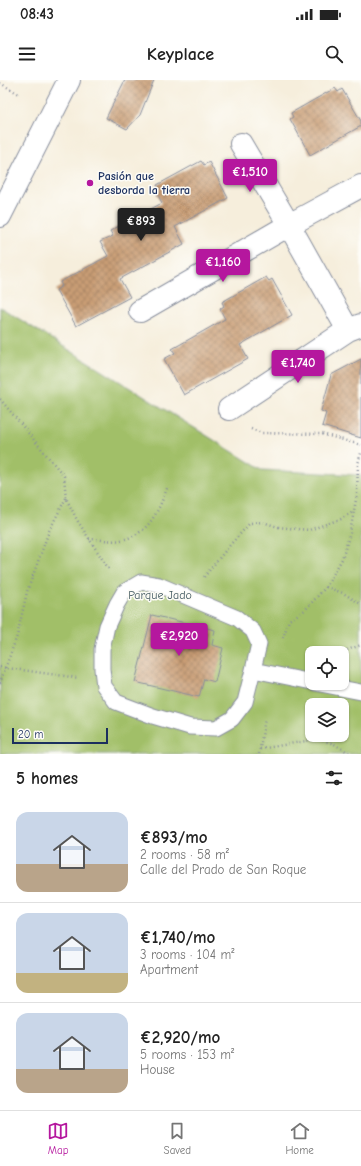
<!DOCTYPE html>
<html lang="en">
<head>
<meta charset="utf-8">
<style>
	:root { --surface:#fff; --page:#f2f2f2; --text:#222; --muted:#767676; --line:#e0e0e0; --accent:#b5179e }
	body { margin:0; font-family:"Comic Neue",sans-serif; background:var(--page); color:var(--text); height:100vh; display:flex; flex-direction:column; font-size:15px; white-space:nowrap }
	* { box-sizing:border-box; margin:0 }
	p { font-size:13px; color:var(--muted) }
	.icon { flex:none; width:22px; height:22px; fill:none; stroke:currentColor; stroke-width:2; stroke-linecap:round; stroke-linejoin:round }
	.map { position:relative; height:674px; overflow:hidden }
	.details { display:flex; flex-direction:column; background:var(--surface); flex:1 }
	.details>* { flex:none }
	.controls { position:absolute; left:305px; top:566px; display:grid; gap:8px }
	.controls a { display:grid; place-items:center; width:44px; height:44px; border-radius:8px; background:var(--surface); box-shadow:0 1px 3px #0004; font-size:20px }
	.scale { position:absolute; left:12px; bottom:10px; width:96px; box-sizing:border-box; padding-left:4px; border:2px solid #1b2f5e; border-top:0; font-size:11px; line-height:14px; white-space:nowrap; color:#1b2f5e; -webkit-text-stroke:3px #fdfcf7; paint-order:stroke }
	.price { position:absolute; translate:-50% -34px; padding:0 9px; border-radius:4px; background:var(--accent); color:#fff; font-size:13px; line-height:26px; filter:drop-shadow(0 1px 2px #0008) }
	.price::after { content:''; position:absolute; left:50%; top:24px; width:12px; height:9px; margin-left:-6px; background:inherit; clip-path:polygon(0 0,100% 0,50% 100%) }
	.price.current { background:#222; color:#fff }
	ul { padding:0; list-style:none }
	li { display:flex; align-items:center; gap:12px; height:100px; padding:0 16px }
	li+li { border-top:1px solid var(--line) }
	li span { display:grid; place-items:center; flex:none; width:112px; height:80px; border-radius:12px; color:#555 }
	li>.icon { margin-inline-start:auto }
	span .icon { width:48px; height:48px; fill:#fffc; stroke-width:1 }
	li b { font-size:17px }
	h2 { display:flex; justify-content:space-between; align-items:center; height:48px; padding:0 16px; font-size:17px }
	.status { display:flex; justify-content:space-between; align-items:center; height:28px; padding:0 20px; background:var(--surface); direction:ltr }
	.status svg { height:11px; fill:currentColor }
	header { display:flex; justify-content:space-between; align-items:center; height:52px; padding:0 16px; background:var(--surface); font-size:18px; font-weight:700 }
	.menu { display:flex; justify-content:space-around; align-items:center; height:56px; border-top:1px solid var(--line); background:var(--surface); font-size:11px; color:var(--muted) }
	.menu a { display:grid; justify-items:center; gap:2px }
	.menu .current { color:var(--accent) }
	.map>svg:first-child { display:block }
	.park { fill:#a1bf67; stroke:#5e7762; fill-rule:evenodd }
	.building { fill:url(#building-cross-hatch) }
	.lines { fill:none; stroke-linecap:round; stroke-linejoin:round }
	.lane-casing { stroke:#888e9d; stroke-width:17 }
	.street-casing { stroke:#888e9d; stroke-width:24 }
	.path { stroke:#888e9d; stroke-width:2.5; stroke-dasharray:1 3; stroke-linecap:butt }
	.lane { stroke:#fff; stroke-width:15 }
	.street { stroke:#fff; stroke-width:22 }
	.poi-dot { fill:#b5179e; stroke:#fdfcf7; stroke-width:1.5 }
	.labels { text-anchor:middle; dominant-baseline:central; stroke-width:3; stroke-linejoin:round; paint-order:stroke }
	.poi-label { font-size:12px; font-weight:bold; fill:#1b2f5e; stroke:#fdfcf7; text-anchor:start }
	.park-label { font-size:12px; fill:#435a61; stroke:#fdfcf7 }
</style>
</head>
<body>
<div class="status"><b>08:43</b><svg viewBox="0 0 49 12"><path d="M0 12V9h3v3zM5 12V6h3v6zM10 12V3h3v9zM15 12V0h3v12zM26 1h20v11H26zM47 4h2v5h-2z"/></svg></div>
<header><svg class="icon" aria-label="menu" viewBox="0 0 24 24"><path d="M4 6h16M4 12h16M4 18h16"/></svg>Keyplace<svg class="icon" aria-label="search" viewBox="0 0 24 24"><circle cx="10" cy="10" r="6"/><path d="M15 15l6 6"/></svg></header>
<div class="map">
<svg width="361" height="674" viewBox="0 0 361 674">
	<defs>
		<pattern id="building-cross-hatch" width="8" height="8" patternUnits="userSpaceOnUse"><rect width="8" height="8" fill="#c99d74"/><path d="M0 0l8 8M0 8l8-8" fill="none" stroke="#a28062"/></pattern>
	</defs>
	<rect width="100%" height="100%" fill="#fdfcf7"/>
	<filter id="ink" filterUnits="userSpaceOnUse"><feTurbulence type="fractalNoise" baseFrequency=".025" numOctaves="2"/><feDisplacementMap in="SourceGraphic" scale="8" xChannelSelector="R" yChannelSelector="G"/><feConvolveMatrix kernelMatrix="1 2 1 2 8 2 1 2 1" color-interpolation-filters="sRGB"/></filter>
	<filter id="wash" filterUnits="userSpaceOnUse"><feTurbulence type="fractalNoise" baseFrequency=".012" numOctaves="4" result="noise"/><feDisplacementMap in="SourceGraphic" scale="16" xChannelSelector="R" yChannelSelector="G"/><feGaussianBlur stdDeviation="0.9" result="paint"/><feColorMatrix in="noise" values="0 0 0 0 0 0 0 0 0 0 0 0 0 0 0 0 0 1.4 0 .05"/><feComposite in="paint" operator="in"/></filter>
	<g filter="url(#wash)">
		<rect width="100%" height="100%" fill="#f6eedc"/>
		<path class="park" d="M0,227L262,390L361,395V674H0ZM312,573H342V603H312ZM312,625H342V655H312Z"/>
		<g id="blocks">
			<path class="building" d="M125,0H154L140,35L127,49L106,38Z
				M335,8L338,12L342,9L361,41V46L310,75L290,39L293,37L291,33Z
				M201,81L204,85L209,82L228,118L175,147L184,164L120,199L130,217L76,246L56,210L62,206L60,202L108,176L100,162L113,156L110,151L162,123L156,111L159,110L157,105Z
				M266,197L269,201L272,199L292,235L240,265L248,279L184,315L164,279L175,273L172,269L225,239L220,229L224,226L222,222Z
				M361,279V358L322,346L326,333L321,331L331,295Z
				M152,535L215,550L212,565L223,568L215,602L204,599L199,617L135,602Z"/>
		</g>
	</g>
	<g filter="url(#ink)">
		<use href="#blocks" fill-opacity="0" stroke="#888e9d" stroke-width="1"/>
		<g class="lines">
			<defs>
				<path id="lane" d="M141,502L159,505L237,538L253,551L259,564L253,590L245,622L232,639L216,648L190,647L153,636L116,622L104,606L102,589V569L107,546L117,524L124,512Z
					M253,590L312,602
					M315,603L361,612"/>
				<path id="street" d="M361,106L289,145L348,250L361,245
					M0,136L69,0
					M140,231L289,145L241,64
					M229,329L348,250"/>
			</defs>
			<use href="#lane" class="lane-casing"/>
			<use href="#street" class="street-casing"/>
			<path class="path" d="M0,3L19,14
				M0,319L64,396L66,418L77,440L110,491
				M251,349L262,353L322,354L361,365
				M89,459C99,459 111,462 121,460C150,454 158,431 168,406
				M204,497L230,465L250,443L263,442L278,447L309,450L341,439L354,431
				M326,507L343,513L361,524
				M283,558L289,540L305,530L326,507L342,479L350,453L357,414L358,384L361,373
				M347,570L361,565
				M0,587L79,598
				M0,603L17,556L27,512L49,451L66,418
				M260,669L318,659L334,664L351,674
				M259,674L265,639"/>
			<use href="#lane" class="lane"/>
			<use href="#street" class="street"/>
		</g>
	</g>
	<circle class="poi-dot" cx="90" cy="103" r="4"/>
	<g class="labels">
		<g class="poi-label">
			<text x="98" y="96">Pasión que<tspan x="98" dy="14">desborda la tierra</tspan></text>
		</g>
		<g class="park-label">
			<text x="160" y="515">Parque Jado</text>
		</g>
	</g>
</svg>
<div class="controls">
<a><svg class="icon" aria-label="locate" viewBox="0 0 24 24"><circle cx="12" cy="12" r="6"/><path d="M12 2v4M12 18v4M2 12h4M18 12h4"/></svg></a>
<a><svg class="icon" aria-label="layers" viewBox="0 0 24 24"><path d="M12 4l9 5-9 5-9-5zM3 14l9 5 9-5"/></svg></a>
</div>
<div class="scale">20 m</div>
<b class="price" style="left:250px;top:113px">€1,510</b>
<b class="price current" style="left:141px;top:162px">€893</b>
<b class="price" style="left:223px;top:203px">€1,160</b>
<b class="price" style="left:298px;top:304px">€1,740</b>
<b class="price" style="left:179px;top:577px">€2,920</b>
</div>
<section class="details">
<h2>5 homes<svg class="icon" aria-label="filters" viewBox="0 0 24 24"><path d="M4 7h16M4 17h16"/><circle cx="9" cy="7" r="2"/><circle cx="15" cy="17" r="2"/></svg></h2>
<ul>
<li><span style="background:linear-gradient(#c9d6e8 65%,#b9a48a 0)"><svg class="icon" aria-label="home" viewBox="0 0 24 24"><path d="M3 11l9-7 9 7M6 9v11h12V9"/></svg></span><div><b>€893/mo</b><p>2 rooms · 58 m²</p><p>Calle del Prado de San Roque</p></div></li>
<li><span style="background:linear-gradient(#c9d6e8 75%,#c2b280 0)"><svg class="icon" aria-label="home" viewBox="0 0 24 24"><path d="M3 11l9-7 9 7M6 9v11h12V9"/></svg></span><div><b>€1,740/mo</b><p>3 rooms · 104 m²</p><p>Apartment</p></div></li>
<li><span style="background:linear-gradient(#c9d6e8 70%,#b9a48a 0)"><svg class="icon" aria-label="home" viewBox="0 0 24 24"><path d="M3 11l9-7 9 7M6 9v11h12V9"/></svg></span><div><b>€2,920/mo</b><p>5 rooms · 153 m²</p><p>House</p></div></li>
</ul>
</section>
<nav class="menu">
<a class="current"><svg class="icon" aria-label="map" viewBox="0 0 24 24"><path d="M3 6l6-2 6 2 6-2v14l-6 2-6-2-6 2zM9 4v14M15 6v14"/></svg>Map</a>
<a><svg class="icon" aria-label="saved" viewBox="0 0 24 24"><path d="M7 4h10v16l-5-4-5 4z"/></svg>Saved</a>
<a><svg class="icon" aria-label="home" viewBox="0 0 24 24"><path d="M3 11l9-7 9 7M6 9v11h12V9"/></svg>Home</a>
</nav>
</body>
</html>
